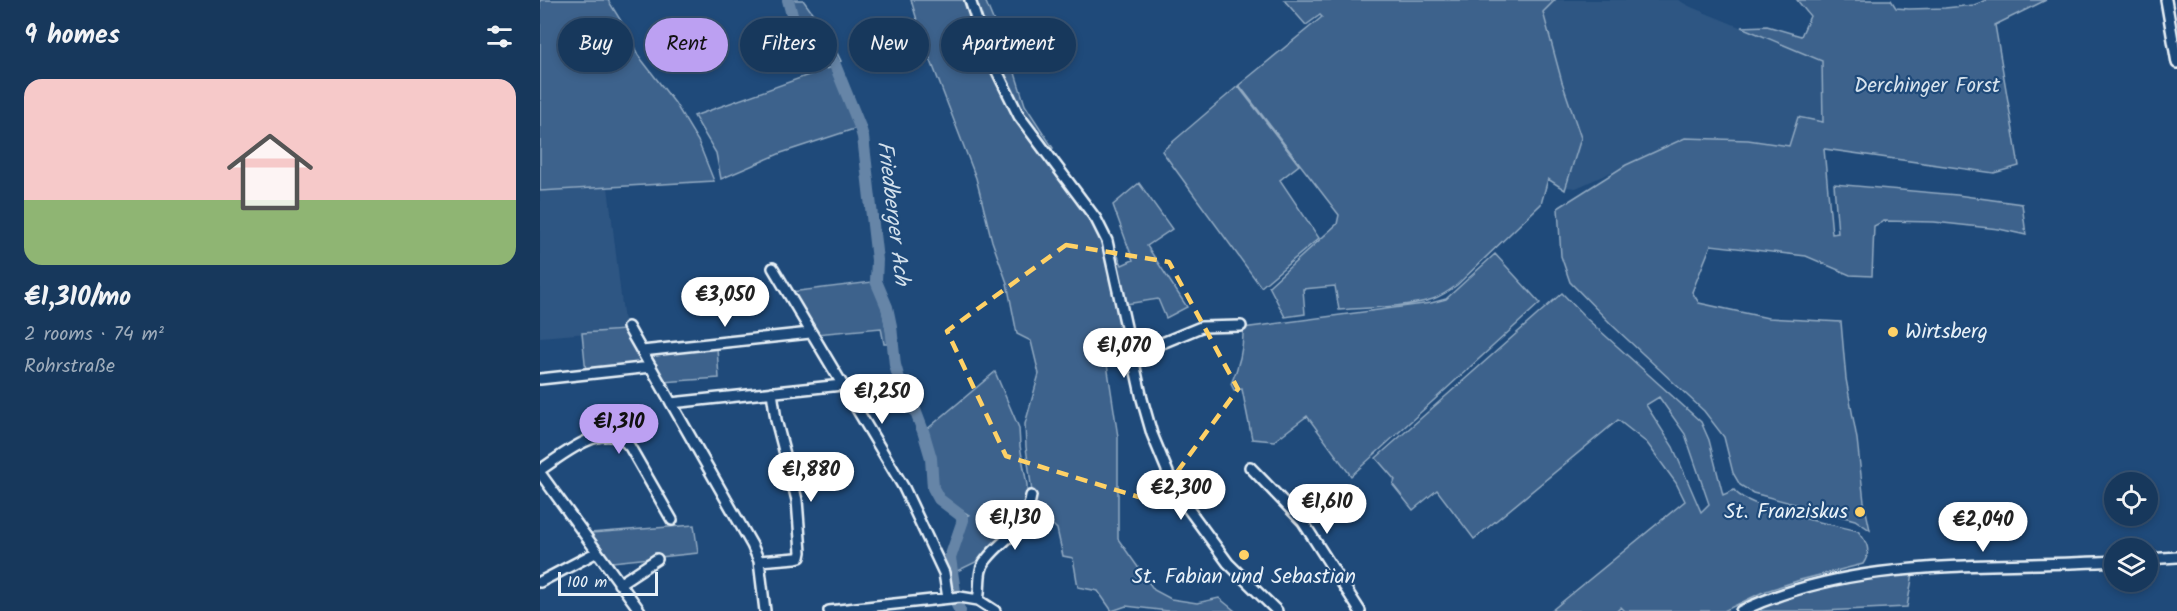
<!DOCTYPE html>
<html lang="en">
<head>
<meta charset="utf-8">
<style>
	:root { --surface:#17385c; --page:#203f62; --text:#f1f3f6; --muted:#9eacbb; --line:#365272; --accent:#bca0f2 }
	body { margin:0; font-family:Kalam,sans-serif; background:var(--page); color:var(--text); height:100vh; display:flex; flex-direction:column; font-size:22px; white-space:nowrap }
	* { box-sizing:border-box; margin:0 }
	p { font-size:20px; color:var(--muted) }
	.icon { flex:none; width:33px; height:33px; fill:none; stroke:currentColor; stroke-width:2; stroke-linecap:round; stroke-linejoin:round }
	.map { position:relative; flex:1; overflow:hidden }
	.sheet { display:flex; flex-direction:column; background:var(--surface); width:540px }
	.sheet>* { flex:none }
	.guide { position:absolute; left:18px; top:18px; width:570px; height:54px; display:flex; gap:12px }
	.fabs { position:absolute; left:1564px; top:472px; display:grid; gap:12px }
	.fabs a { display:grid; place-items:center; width:54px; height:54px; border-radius:50%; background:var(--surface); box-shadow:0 3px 9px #0003,0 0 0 2px var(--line); font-size:30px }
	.scale { position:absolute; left:18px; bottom:15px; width:100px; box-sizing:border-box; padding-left:6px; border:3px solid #e8f1f8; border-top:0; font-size:16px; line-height:21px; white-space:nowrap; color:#e8f1f8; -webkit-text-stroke:4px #1f4a7a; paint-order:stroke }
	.price { position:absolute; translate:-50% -51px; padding:0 14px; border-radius:21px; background:#fff; color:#222; font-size:20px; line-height:39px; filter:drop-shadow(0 2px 3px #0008) }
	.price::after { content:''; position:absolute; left:50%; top:36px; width:18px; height:14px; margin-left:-9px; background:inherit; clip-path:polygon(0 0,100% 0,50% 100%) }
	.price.active { background:var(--accent); color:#111 }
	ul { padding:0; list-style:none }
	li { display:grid; align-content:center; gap:12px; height:318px; padding:0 24px }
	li+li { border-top:2px solid var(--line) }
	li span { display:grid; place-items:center; height:186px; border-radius:18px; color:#555 }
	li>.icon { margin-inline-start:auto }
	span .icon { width:108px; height:108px; fill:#fffc; stroke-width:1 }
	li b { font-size:26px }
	h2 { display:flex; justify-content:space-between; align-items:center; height:72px; padding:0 24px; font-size:26px }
	.chip { padding:0 21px; border-radius:27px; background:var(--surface); box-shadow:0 3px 9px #0003,0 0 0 2px var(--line); font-size:21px; line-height:54px }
	.chip.active { background:var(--accent); color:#111 }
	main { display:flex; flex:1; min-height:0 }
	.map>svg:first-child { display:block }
	.built { fill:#2e5683 }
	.green { fill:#3c628c; stroke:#92aac2; stroke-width:1.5; fill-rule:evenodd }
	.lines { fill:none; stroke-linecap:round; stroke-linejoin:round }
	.river { stroke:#6685a7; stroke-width:12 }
	.minor-casing { stroke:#e8f1f8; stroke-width:14 }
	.minor { stroke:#1f4a7a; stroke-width:9 }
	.marked { fill:none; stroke:#ffd166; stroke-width:4.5; stroke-dasharray:12 8; stroke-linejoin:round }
	.poi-dot { fill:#ffd166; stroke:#1f4a7a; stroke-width:2 }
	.labels { text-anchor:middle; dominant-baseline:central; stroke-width:4.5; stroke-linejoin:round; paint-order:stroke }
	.park-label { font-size:21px; fill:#d7e3ed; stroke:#1f4a7a }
	.poi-label { font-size:21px; fill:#e8f1f8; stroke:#1f4a7a; text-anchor:start }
	.water-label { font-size:22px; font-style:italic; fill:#d4e1ec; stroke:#1f4a7a }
</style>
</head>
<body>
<main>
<section class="sheet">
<h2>9 homes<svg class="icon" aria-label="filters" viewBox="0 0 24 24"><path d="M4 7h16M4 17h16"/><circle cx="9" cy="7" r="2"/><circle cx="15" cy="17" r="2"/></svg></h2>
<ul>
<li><span style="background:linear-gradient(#f6c9c9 65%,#8fb573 0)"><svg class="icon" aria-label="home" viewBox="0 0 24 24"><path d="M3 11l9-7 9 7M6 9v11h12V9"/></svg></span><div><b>€1,310/mo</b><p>2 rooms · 74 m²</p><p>Rohrstraße</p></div></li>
</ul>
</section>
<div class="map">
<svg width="1637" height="611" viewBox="0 0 1637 611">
	<rect width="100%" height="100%" fill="#1f4a7a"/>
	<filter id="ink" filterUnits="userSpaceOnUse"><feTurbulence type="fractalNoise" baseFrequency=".0167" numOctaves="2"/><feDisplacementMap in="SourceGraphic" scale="12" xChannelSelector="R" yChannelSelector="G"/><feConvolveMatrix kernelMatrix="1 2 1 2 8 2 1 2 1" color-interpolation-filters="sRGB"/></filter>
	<g filter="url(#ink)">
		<path class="built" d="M1015,0H1138L1151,7L1282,61L1283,122L1249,146L1208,140L1145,139L1036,188L1027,187L1041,138L1022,82L1003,12Z
			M68,187L85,330L0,337V191Z"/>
		<path class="green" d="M0,0H68L86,29L98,55L135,103L158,141L174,181L0,191Z
			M252,0H263L287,33L301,61L298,62L279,31L256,18Z
			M371,0H445L475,73L485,105L513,148L506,159L551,220L566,229L582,265L593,260L573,205L599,183L632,229L607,246L647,307L626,318L618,299L586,304L578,313L580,328L562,331L578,437V539L614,590L631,599L657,603L679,598L695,611H628L586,606L572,611L558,591L538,587L533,558L523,556L517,529L494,507L486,447L485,424L499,374L491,341L477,334L467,283L452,241L436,178L383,40Z
			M744,0H1015L1003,12L1022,82L1041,138L1025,190L1008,179L1001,204L917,285C909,291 902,296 893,299C869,307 825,308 799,310L795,286L763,289L765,314L745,317L729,286L797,224L799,215L699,85L782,17L780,15L766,25Z
			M1257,0H1351L1356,8L1369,9L1405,8L1434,5L1447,0H1506L1455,25L1479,166L1454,173L1284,149L1292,234L1298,233L1294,184L1417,195L1482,204L1486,235L1459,229L1394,222L1344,221L1334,226L1332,276L1310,275L1266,256L1171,245L1152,292L1159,303L1228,318L1301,322L1306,379L1317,439L1324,502L1330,530L1315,520L1213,493L1200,485L1193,473L1184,437L1164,411L1073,326L1030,282L1021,256L1018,208L1086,165L1145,138L1208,140L1249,146L1258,117L1283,122L1282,61L1201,27L1227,26L1261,36L1270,16Z
			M291,67L317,128L241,153L181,179L176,153L154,116Z
			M698,86L759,165L740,180L779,238L721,287L622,151Z
			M955,254L1000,303L811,476L767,416L734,441L712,439L702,389L694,390L691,384C699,366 704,348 703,328L891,303L906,299Z
			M332,282L342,307L349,344H344L341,328L276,334L250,292Z
			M1022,293L1047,319L1161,422L1169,440L1183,495L1194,490C1207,509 1292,524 1318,531C1327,542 1332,551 1323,564L1260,580L1223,592L1184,611H1085L1081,607L1077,611H1011L1145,501L1136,483L1107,443L1078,420L934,539L897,490L873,510L853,485L855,480L836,458ZM1119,397L1145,434L1169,504L1161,512L1133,447L1106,405Z
			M85,330L101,362L99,365L46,372L42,333Z
			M177,348L179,378L122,382L110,361L111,357L119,354Z
			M455,372L479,428L480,446L487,485V508L473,530L444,558L409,575L407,557L418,524L417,518L429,515L400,497L394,484L392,460L385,431Z
			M154,525L158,553L72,562L51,533Z
			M1373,573L1367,607L1283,611H1221L1220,606L1256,594L1314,579Z"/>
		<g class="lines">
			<path class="river" d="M248,0L253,19L276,32L295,65L320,127L323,137L337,260L336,281L347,307L351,326L355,365L359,379L375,410L383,431L391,458L393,488L399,499L420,515L423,520L410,558L417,605L420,611"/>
			<defs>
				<path id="minor" d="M430,0L446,49L479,116L556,219L567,241L602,399L612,434L636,492L688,563L737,611
					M1626,0L1637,63
					M233,268L364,488L404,573L408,598
					M88,327L212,545L219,561L225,611
					M102,351L270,333
					M593,355L661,327L701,326
					M0,379L111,367
					M131,403L302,385
					M710,467L763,522L820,611
					M0,470C22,456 67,416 90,447L132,520
					M0,473L100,611
					M1608,559L1637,557
					M219,561L256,558L260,557L261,552L257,500L236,420L232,392
					M0,582L57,552
					M79,584L117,559
					M438,600C441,588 437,570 446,560C466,534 485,534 491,496
					M289,611L420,597L438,600L455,611
					M1201,611C1318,555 1449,569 1575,561"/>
			</defs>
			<use href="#minor" class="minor-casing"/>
			<use href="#minor" class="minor"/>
		</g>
	</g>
	<path class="marked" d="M526,245L629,262L698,389L615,502L466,456L407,331Z"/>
	<g class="poi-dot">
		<circle cx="1353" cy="332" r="6"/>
		<circle cx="1320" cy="512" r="6"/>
		<circle cx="704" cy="555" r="6"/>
	</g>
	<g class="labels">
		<g class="park-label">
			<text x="1387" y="86">Derchinger Forst</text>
		</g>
		<g class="poi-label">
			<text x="1365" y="332">Wirtsberg</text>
			<text x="1308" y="512" text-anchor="end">St. Franziskus</text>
			<text x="704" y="577" text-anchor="middle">St. Fabian und Sebastian</text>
		</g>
		<g class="water-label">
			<text transform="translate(352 213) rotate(83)">Friedberger Ach</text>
		</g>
	</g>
</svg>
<div class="fabs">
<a><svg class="icon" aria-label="locate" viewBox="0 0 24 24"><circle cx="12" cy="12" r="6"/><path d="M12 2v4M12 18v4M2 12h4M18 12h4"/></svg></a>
<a><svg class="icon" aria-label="layers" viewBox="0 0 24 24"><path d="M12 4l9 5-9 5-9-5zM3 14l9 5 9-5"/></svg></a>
</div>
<div class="scale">100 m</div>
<b class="price" style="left:185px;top:328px">€3,050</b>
<b class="price" style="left:584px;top:379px">€1,070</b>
<b class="price" style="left:342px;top:425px">€1,250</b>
<b class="price active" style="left:79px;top:455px">€1,310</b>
<b class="price" style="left:271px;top:503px">€1,880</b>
<b class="price" style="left:641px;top:521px">€2,300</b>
<b class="price" style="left:787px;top:535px">€1,610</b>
<b class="price" style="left:475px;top:551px">€1,130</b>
<b class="price" style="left:1443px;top:553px">€2,040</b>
<div class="guide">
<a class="chip">Buy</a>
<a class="chip active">Rent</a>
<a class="chip">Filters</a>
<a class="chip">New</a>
<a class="chip">Apartment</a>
</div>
</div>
</main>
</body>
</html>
